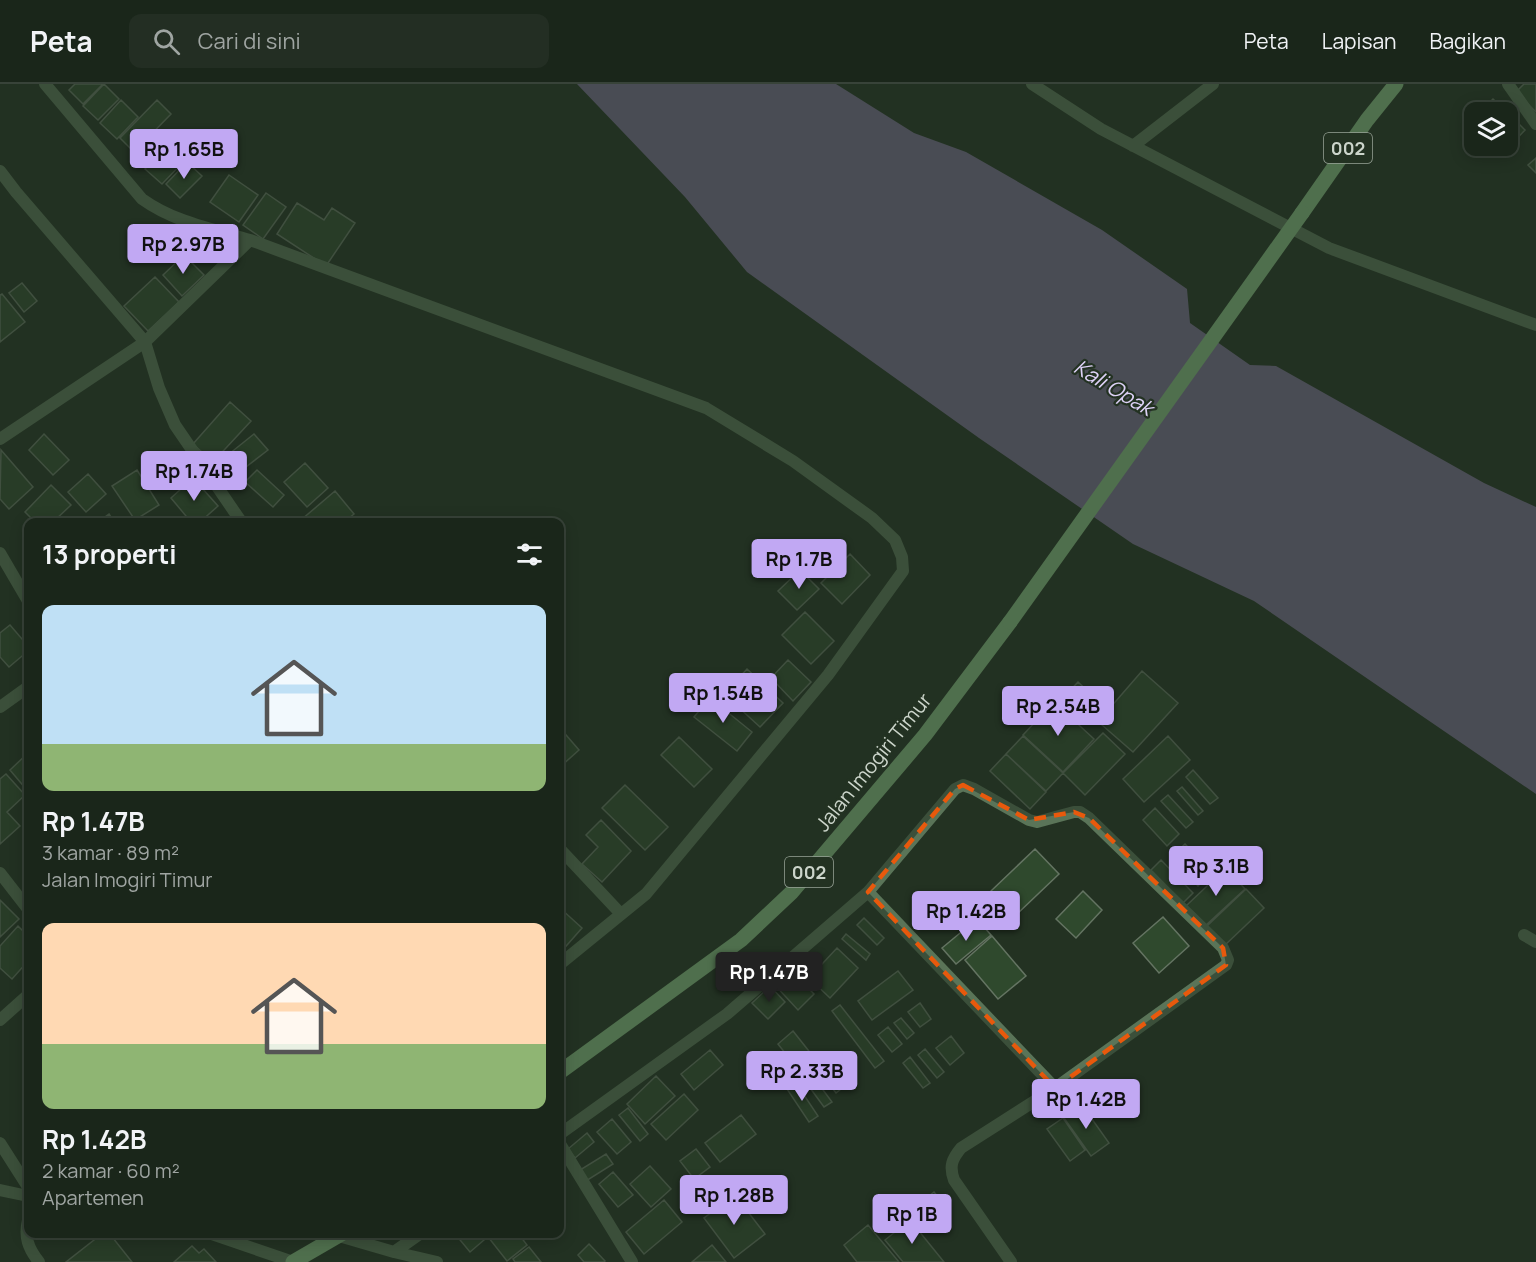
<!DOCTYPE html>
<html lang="id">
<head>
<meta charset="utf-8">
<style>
	:root { --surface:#1a261a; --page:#232e23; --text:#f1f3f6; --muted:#9fa5a2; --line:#384339; --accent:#c1a8f3 }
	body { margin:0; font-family:Manrope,sans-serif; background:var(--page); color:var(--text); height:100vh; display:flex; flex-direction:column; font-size:22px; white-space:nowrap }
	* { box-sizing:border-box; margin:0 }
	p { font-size:20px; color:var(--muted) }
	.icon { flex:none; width:33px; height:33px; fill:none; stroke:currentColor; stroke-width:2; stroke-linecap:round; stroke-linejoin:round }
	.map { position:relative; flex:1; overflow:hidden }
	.side { position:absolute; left:24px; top:434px; width:540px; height:720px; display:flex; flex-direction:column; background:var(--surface); border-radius:12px; box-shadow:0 3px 15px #0003,0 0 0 2px var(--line) }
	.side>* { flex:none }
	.fabs { position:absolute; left:1464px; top:18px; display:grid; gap:12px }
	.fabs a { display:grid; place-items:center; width:54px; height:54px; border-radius:12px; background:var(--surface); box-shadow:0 3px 15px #0003,0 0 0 2px var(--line); font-size:30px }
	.price { position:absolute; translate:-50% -51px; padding:0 14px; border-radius:6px; background:var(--accent); color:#111; font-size:20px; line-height:39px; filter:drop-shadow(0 2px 3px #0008) }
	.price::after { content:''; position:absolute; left:50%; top:36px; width:18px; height:14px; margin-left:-9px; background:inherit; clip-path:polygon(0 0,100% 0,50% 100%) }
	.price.active { background:#222; color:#fff }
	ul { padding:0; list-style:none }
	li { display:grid; align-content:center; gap:12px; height:318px; padding:0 18px }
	li span { display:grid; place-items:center; height:186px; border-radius:12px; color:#555 }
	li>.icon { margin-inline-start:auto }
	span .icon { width:108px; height:108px; fill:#fffc; stroke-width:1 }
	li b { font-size:26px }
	h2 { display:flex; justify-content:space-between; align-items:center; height:72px; padding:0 18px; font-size:26px }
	header { display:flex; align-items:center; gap:36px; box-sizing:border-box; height:84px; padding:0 30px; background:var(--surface); border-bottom:2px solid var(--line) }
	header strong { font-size:28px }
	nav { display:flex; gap:33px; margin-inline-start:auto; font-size:21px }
	.search { width:420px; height:54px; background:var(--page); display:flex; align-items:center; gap:15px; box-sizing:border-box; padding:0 21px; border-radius:12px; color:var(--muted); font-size:22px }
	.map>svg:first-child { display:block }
	.water { fill:#796d91 }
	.building { fill:#2f492d; stroke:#647462; stroke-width:1.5 }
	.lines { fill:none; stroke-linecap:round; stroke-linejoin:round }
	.minor { stroke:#5a7458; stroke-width:12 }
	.primary { stroke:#85ba80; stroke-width:15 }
	.primary-bridge { stroke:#85ba80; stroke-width:15 }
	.marked { fill:none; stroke:#e8590c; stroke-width:4.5; stroke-dasharray:12 8; stroke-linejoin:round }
	.labels { text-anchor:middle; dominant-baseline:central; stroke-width:4.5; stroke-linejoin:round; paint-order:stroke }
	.shield { fill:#233222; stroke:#99a498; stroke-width:1.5 }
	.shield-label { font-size:18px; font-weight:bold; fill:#ccd5cb }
	.street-label { font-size:20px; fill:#ccd5cb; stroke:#233222 }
	.water-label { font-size:21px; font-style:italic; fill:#ddd1f6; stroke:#233222 }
</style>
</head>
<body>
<header>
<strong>Peta</strong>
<div class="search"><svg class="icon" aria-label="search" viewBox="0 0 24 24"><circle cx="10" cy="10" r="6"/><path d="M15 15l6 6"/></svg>Cari di sini</div>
<nav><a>Peta</a><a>Lapisan</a><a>Bagikan</a></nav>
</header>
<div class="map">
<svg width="1536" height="1178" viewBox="0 0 1536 1178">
	<rect width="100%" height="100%" fill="#233222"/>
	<path class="water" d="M577,0H836L914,49L966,68L1102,146L1187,205L1190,239L1250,281L1276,282L1484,399L1536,423V710L1254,517L1133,460L979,354L747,188L685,113Z"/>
	<path class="building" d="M75,0H103L83,20L69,6Z
		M104,0L119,15L98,36L83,22Z
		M1524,0H1536V28L1516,8Z
		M1493,15L1507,28H1480Z
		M121,16L138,33L117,55L100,39Z
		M157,16L171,30L134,68L120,54Z
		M1508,29L1525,46L1507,65L1503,62H1508Z
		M171,58L187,74L162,100L145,85Z
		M1536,74V89L1528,81Z
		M187,78L202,92L180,114L166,100Z
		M229,91L258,111L239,138L210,118Z
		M266,109L286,123L263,155L243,141Z
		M297,119L324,136L332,124L355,139L326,182L277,150Z
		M184,171L204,191L182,212L163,191Z
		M155,193L179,218L148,247L124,222Z
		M22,199L37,217L24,228L9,209Z
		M2,210L25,238L0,258V211Z
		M230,318L251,337L213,378L193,360Z
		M44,350L69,376L53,391L29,366Z
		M254,350L268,366L242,386L229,370Z
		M1,366L33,403L9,425L0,415Z
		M305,379L328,404L307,423L284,398Z
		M137,386L159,421L135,436L112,402Z
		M257,386L284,411L273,423L245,398Z
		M88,390L106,410L86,428L68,408Z
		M193,394L218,422L200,438H191L171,414Z
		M51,401L71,421L53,438H35L25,428Z
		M335,407L354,430L344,438H302L301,436Z
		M109,430L114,438H98Z
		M850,470L870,491L842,520L821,499Z
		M800,486L819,505L797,526L778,507Z
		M805,528L834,557L811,580L782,551Z
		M10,541L28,562V567L9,583L0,573V549Z
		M788,576L811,598L793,617L771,594Z
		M747,585L783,619L760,643L724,610Z
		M1142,587L1178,619L1133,668L1102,641L1112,629L1109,625Z
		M1078,598L1093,612L1077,628L1062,615Z
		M710,614L752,648L737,667L694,633Z
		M1054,618L1094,655L1063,688L1023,651Z
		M560,644L579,666L560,683Z
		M1103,649L1125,670L1085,711L1063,689Z
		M1023,652L1063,689L1046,707L1006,670Z
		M1168,652L1190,676L1144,718L1123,695Z
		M679,653L712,685L694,703L661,671Z
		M28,669V702L26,705L10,686Z
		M1006,670L1046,708L1030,725L990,687Z
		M1193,686L1218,714L1210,720L1186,693Z
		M6,690L25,711L7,728L20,742L0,760V695Z
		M625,701L668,743L645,766L602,724Z
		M1182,703L1203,727L1198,731L1177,707Z
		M1168,711L1193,738L1186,744L1161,717Z
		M1155,724L1179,750L1167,762L1143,736Z
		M601,736L631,767L602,798L582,780L598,763L586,751Z
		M1185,760L1212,788L1198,802L1171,773Z
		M1035,765L1059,790L1015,832L991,807Z
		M1161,776L1193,809L1183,819L1151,786Z
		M1226,784L1245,805L1205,842L1186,822Z
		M1246,805L1264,824L1224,862L1206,843Z
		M1083,807L1102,826L1076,854L1056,835Z
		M0,816L19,835L0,853Z
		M560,824L582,844L560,869Z
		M1163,833L1189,862L1159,889L1133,859Z
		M864,834L884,854L877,861L857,841Z
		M977,835L991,851L956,880L942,864Z
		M18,842L28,852V877L12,895L0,884V862Z
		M846,850L870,870L866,876L842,855Z
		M992,852L1026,892L998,915L965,876Z
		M837,864L858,884L830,914L809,894Z
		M789,884L814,910L798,926L773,899Z
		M898,887L913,906L872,936L858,917Z
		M770,902L785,918L768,935L752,919Z
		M920,919L931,935L920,943L908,928Z
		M840,921L884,977L875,984L832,927Z
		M901,934L914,949L907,955L894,939Z
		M888,943L902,960L892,968L878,951Z
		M793,947L812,971L797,984L778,960Z
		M951,952L964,969L950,981L936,964Z
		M925,965L944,988L937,994L918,971Z
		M710,966L723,981L694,1006L681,990Z
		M910,973L930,999L923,1004L903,979Z
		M830,980L846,1001L836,1009L820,988Z
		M812,991L832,1018L824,1023L805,997Z
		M656,992L675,1012L645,1040L627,1020Z
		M796,999L818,1032L809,1038L787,1005Z
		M684,1010L698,1026L666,1056L651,1040Z
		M1082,1021L1109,1059L1091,1072L1064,1034Z
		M628,1024L648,1050L640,1057L619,1031Z
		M741,1031L756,1050L720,1078L705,1059Z
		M1063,1034L1085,1066L1070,1077L1047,1045Z
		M612,1035L631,1058L617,1070L597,1048Z
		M587,1049L594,1058L575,1074L568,1065Z
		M696,1065L710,1083L694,1095L680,1077Z
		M606,1070L613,1080L586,1097L580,1086Z
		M650,1082L671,1105L651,1123L630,1100Z
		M613,1088L633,1111L618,1123L599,1100Z
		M934,1108L948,1125L929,1140L915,1123Z
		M735,1111L765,1150L734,1174L704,1134Z
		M664,1116L682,1138L644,1170L626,1148Z
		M910,1136L944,1178H903L885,1156Z
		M868,1141L899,1178H857L844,1161Z
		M103,1149H109L132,1178H66Z
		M458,1149H478L484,1156L470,1168L456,1151Z
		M485,1149H518L527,1161L507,1177Z
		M589,1160L605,1177L604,1178H584L578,1171Z
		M712,1161L726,1178H692Z
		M192,1162L199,1169L204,1165L216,1178H174Z
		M529,1163L541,1178H515L513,1175Z"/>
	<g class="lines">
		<path class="minor" d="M45,0L142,115C174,138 212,145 250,156L706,324L793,377L872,434L895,456L902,473L903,487L828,591L646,810L560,880
			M1032,0L1101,45L1329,164L1536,241
			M1508,0L1536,40
			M1133,62L1213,0
			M0,87L16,108L145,258L159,304L175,341L240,436L238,438
			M0,355L145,258L250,156
			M0,469L28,517
			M0,623L28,603
			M560,765L621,830
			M0,789L28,825
			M868,808L1055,1004
			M1524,851L1536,858
			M0,936L28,911
			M560,1050L727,930L868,808L955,705L963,701L974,705L1029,736L1037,738L1074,728H1080L1089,734L1223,864L1228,876L1226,881L1055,1004L961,1064C952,1075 949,1082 954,1096L1011,1178
			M0,1059L28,1103
			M560,1060L632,1178
			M0,1106L28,1112
			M28,1136C24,1153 28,1164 39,1178
			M209,1149L293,1178
			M339,1152L394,1168L437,1178
			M394,1168L421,1149"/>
		<path class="primary" d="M1302,129L1367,36L1396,0
			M560,988L741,856L792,808L925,651L1010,538
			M293,1178L343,1149"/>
		<path class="primary-bridge" d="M1010,538L1302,129"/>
	</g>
	<path d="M0 0H1536V1178H0ZM963,701L1029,736L1074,728L1089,734L1223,864L1226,881L1055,1004L868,808L955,705Z" fill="#233222" fill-opacity=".55" fill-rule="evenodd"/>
	<path class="marked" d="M963,701L1029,736L1074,728L1089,734L1223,864L1226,881L1055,1004L868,808L955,705Z"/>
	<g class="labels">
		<g class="shield">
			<rect x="1324" y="49" width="48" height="30" rx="4.5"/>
			<rect x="785" y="773" width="48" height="30" rx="4.5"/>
		</g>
		<g class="shield-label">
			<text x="1348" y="64">002</text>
			<text x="809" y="788">002</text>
		</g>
		<g class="street-label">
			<text transform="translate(873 678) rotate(-51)">Jalan Imogiri Timur</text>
		</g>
		<g class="water-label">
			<text transform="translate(1114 303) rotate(31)">Kali Opak</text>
		</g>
	</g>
</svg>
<div class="fabs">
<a><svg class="icon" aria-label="layers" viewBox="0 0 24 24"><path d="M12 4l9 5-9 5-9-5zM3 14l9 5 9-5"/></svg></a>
</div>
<b class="price" style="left:184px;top:96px">Rp 1.65B</b>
<b class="price" style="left:183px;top:191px">Rp 2.97B</b>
<b class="price" style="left:194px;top:418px">Rp 1.74B</b>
<b class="price" style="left:799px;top:506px">Rp 1.7B</b>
<b class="price" style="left:723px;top:640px">Rp 1.54B</b>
<b class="price" style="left:1058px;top:653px">Rp 2.54B</b>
<b class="price" style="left:1216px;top:813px">Rp 3.1B</b>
<b class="price" style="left:966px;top:858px">Rp 1.42B</b>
<b class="price active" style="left:769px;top:919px">Rp 1.47B</b>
<b class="price" style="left:802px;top:1018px">Rp 2.33B</b>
<b class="price" style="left:1086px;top:1046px">Rp 1.42B</b>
<b class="price" style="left:734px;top:1142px">Rp 1.28B</b>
<b class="price" style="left:912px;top:1161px">Rp 1B</b>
<section class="side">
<h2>13 properti<svg class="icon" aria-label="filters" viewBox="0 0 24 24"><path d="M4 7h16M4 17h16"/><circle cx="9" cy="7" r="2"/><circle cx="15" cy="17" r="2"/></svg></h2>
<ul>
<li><span style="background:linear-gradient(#bfe0f5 75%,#8fb573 0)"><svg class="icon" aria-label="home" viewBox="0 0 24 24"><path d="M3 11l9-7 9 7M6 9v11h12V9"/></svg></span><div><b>Rp 1.47B</b><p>3 kamar · 89 m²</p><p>Jalan Imogiri Timur</p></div></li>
<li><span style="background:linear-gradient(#ffd9b3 65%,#8fb573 0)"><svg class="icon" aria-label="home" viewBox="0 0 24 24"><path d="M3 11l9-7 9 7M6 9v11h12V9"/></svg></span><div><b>Rp 1.42B</b><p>2 kamar · 60 m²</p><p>Apartemen</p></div></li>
</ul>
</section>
</div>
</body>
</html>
